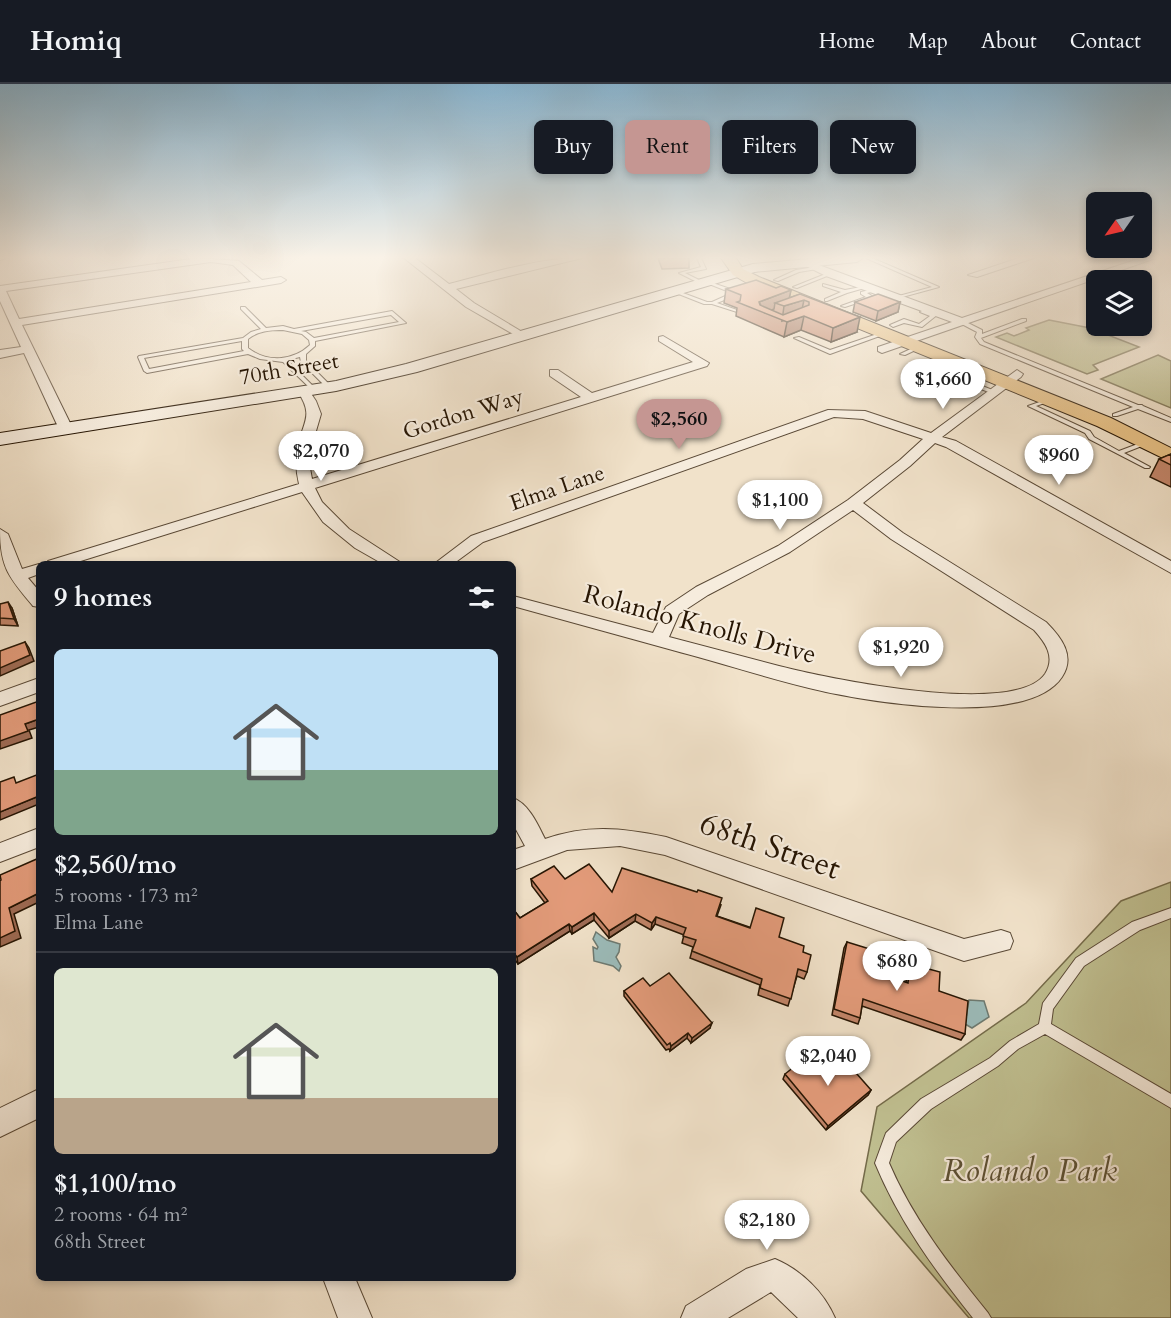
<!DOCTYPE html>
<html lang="en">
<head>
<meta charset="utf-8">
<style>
	:root { --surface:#171b24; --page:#242831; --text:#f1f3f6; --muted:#9ea1a6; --line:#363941; --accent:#c59692 }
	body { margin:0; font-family:Cardo,serif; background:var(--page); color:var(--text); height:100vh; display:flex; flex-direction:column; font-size:22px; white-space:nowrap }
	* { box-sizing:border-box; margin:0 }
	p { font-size:20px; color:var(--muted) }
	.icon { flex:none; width:33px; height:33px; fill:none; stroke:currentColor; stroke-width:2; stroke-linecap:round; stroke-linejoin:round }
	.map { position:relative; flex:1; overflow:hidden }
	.sheet { position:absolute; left:36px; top:477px; width:480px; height:720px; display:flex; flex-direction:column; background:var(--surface); border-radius:9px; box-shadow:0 3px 9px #0003 }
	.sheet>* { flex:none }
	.hud { position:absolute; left:534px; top:36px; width:546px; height:54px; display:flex; gap:12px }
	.needle { width:39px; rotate:236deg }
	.buttons { position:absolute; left:1086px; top:108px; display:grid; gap:12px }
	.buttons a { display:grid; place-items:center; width:66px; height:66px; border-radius:9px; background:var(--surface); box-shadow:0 3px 9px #0003; font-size:30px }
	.price { position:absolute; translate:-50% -51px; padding:0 14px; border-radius:21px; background:#fff; color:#222; font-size:20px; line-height:39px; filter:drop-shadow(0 2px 3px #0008) }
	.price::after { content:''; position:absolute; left:50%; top:36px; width:18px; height:14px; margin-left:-9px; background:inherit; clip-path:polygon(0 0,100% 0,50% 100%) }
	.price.current { background:var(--accent); color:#111 }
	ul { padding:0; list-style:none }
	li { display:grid; align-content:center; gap:12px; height:318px; padding:0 18px }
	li+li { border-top:2px solid var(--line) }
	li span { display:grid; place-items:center; height:186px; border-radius:9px; color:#555 }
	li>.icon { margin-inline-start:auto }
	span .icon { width:108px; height:108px; fill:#fffc; stroke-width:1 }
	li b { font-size:26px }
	h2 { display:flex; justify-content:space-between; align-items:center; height:72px; padding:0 18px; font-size:26px }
	.tag { padding:0 21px; border-radius:9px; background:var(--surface); box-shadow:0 3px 9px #0003; font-size:21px; line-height:54px }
	.tag.current { background:var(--accent); color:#111 }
	header { display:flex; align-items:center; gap:36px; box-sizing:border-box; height:84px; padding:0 30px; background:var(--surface); border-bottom:2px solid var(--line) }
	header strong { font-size:28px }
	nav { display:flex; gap:33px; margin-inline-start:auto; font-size:21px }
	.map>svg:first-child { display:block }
	.green { fill:#c1c192; stroke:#746b4a; stroke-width:1.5 }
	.water { fill:#9cbdbc; stroke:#6d7a72; stroke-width:1.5 }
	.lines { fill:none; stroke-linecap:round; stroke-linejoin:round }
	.service-casing { stroke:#594835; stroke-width:2 }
	.minor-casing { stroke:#594835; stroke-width:2 }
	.tertiary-casing { stroke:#594835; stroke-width:2 }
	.secondary-casing { stroke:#261503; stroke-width:2 }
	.primary-casing { stroke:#261503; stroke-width:2 }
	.service { fill:#f6ecdd; fill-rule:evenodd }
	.minor { fill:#f6ecdd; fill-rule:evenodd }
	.tertiary { fill:#f6ecdd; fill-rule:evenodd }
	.secondary { fill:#f6ecdd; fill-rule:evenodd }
	.primary { fill:#e8c185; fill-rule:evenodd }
	.wall { fill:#c38569; stroke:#261503; stroke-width:1.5 }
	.shaded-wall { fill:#9f6c55; stroke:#261503; stroke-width:1.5 }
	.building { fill:#e39b7a; stroke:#261503; stroke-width:1.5 }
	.labels { text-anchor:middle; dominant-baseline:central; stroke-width:4.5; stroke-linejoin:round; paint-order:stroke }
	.far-street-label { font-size:22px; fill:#261503; stroke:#f6ecdd }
	.street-label { font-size:26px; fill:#261503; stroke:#f6ecdd }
	.near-street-label { font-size:32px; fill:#261503; stroke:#f6ecdd }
	.near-park-label { font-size:32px; font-style:italic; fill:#5c5135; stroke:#f6ecdd }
</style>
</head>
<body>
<header>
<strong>Homiq</strong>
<nav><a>Home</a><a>Map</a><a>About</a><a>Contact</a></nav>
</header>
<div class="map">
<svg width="1171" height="1234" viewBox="0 0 1171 1234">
	<rect width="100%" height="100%" fill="#f1e2ca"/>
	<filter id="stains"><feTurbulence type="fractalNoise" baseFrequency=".00333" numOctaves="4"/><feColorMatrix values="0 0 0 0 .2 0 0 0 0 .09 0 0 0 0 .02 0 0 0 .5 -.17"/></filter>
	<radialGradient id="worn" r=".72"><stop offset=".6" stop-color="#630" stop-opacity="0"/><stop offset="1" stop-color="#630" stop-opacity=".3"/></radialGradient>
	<path class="green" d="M1049,236L1090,244L1139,263L1093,281L1098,286L1087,290L996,253L1007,249L1014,252L1029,246L1026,244Z
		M1158,271L1171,277V324L1101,295Z
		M1171,798V1234H969L861,1107L877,1023L1026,919L1121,817Z"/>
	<path class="water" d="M596,848L607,856L620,860L619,868L616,873L621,882L619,887L613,882L594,877L593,863L597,865L598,863L593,855Z
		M969,916L984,917L989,933L972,944L965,940Z"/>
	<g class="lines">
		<defs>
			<path id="service" d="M0,174H6L0,176Z
				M697,174H701L706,185L685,189L703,198V200H701L679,189L701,183Z
				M866,174H872L939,203L895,215V213L932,203Z
				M815,183L817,185L799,188L778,197L774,196L796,186Z
				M828,189L832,190L797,204L793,203Z
				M704,196L739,208V210L717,219L737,226V228L712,220H704L671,207L675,206L707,218H712L732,209L704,198Z
				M823,200L845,206L866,202L868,203L847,209L827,217H825V215L841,208L823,202Z
				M874,205L876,206V207L867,209L872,212V214L845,223L841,222L866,213L861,210V208Z
				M241,223H245L266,244L283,242L294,245L392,227L406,239L315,257V262L306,270V277L331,302V304H327L301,278L300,273L287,276L317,306L314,308L283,278L260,275L248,270L147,289L144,287L138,273L139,272L243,254L251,248L261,245L241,225ZM391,231L399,238L314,254L306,248L301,247ZM283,246L302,250L309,256L310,261C293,277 267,279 248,264V255C258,247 270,246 283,246ZM242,257V265L244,267L149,285L144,274Z
				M928,224L930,225L927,228L937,231L922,243L904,239L893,243L890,241L904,235L919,240L930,232L920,228Z
				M960,235L982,246V250L1022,235H1026V237L981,254L984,258L1138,321H1142L1143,322L1171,334V338L1138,325L1117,332H1113V330L1133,323L980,260L975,253L977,248L958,238L957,237Z
				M883,248L888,249L830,270L794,254L799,253L830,266Z
				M917,262L922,263L905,271L900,270Z
				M962,280L967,281L954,288L957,292L995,307V309H991L953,294L947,288Z
				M1048,315L1053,316L1036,322L1090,347L1094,353L1119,367L1143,358H1147V360L1124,369L1150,383L1149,384H1145L1089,355L1085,349L1028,322Z
				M1171,824V834L1140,846L1084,882L1053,925L1051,940L1171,1010V1024L1045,950L1018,965L998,982L931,1025L896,1058L889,1079C913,1135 950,1182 988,1229L991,1234H973C934,1185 899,1137 875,1079L886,1049L921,1015L990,974L1010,957L1039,940L1043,919L1076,874L1132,838Z"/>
			<path id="minor" d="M198,174L239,177L262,196L281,193L286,196L281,199L22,241L73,345L71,348L66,349L59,345L24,269L0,274V266L21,263L0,217V202ZM211,178L233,181L251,198L19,235L6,207Z
				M404,174H415L449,200C493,189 537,174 582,174L456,205L474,219L524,249L526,251L520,254L466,223Z
				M1019,174H1034L977,193L968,191Z
				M1141,174H1156L882,269L878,267V263L952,238L826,192L800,179L808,177L962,234Z
				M663,252L709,279L707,282L315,404L322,418L349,445L403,480H383L355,464L323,438L302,408L71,480H46L48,477L299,400C296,387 295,375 298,362C303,337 314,332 298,308L300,305H308L316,317L321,330L311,364L310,384L312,395L581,313L550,292V286H558L592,309L693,278L659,257V253Z
				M1017,286L1023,290L1021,293L942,353L956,357L1171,477V489L946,363L935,359L910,382L863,419L903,449L1046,538C1061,553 1076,572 1062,593C1029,643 878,619 826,608C775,597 726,580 676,567C622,552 567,537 513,522V512L653,549L666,523L696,503L778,462L848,416L900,376L923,355L863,335L834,333L483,458L453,480H434L471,452L828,326L865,327L931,349ZM853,426L891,455L1034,546C1045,558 1056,573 1045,590C1014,634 826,594 779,582C742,572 706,563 669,553L679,530L708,511L790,468Z
				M0,445L8,450L22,485L39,480V490L28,494L39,507V523L33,522C9,493 0,484 0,445Z
				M39,594V608L0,622V608Z
				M513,714C529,720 538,741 545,755C588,740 622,744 666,753L964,855L1001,846L1010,849L1013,857L1010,865L964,877L665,771L620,762L567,766L513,786V766L525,762L513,740Z
				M39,744V763L0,778V759Z
				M39,1005V1034L0,1053V1024Z
				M775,1175C801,1186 824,1208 835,1234H798L771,1208L728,1234H681L686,1222L746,1185Z
				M323,1194H355L372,1234H338Z"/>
			<path id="tertiary" d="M820,174H863L857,178L753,188L747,184L753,180Z"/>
			<path id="secondary" d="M753,180L758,181L760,184L758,187L417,288L336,307L0,361V349L336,297L406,280Z"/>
			<path id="primary" d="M721,174H736L743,185L759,193L1111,334L1171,364V378L1097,342L747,199L733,191Z"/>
		</defs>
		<use href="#service" class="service-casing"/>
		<use href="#minor" class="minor-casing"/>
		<use href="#tertiary" class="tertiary-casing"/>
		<use href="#secondary" class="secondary-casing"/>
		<use href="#primary" class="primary-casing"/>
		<use href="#service" class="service"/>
		<use href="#minor" class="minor"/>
		<use href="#tertiary" class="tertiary"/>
		<use href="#secondary" class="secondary"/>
		<use href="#primary" class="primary"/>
	</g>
	<path class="wall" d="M658,174H689V184L662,185Z
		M776,204L791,206L789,214L800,210L857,248L831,258L801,246L784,253L736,232L737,224L724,219L726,205Z
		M855,218H900L898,228L876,237L853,228Z
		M1171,370V403L1150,393L1159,375Z
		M0,520L12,524L18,542L0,541Z
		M531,795H565L612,808L721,821L717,832L779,853L803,868L807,888L804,895L797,892L788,922L758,911L760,901L690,874L693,863L682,859L684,851L655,840L651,846L635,837L609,854L594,836L572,850L570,847L518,880L513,873V825L520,834L545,819L532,802Z
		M847,858L870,886L906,899L907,885L910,880L939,907L965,950L961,956L862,922L860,934L858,940L832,931L844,864Z
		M650,902L710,944L691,959L687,954L670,967L669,965L666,966L624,912V907Z
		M823,988L871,1006L868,1011L826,1046L783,995L785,990Z"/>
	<path class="shaded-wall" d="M791,206L788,220L775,219L774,225L765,229L759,218Z
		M804,216L801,230L782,237L784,222Z
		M900,218L898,228L876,237L878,227Z
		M804,232L801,246L784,253L787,238Z
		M860,233L857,248L831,258L833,244Z
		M8,518L12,524L18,542L14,535Z
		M25,558L29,564L34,577L0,592V584Z
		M39,635V643L29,646L32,654L0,665V657L25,640Z
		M39,712V720L0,736V728Z
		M39,809V818L14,830L21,854L0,863V854L9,824Z
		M594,829V836L572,850V843Z
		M636,830L635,837L609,854V847Z
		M656,833L655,840L651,846L652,839Z
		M569,840L570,847L518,880L517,873Z
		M712,939L710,944L691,959L692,954Z
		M688,949L687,954L670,967L671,962Z
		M871,1006L868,1011L826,1046L828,1042Z"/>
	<path class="building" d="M756,196L776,204L781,202L791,206L759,218L760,221L783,231L809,221V218L804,216L784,222L775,219L800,210L860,233L833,244L804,232L787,238L737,218L740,217L741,211L726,205Z
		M878,210L900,218L878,227L855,218Z
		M1171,370V381L1159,375Z
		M8,518L14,535L0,534V520Z
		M25,558L30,571L0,584V567Z
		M39,617V635L25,640L28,647L0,657V631Z
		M39,690V712L0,728V698L14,693L16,699Z
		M39,774V809L9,824L15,847L0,854V797L1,796L0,791Z
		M589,780L612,808L622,784L697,808L698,806L722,814L716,832L750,844L756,824L784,834L779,853L804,862L803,868L811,871L807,888L798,885L791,915L760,904L762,895L692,867L696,856L683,852L686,844L656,833L652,839L636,830L609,847L594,829L572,843L569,840L517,873L513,868V825L520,834L548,817L531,795L554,782L565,795Z
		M847,858L873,866L870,886L908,899L910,880L940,888L939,907L968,917L965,950L863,915L860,934L834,925Z
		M669,889L712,939L692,954L688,949L671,962L670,959L667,961L624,907L643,894L650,902Z
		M809,971L823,988L842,973L871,1006L828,1042L785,990Z"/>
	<linearGradient id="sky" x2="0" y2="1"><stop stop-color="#89b8d6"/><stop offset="0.5" stop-color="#f9f2e7"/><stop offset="1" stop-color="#f9f2e7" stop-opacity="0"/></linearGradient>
	<rect width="1171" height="347" fill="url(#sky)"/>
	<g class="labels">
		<g class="far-street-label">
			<text transform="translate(289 285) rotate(-10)">70th Street</text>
			<text transform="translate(463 330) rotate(-17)">Gordon Way</text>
			<text transform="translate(557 404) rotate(-19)">Elma Lane</text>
		</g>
		<g class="street-label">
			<text transform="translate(700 540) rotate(15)">Rolando Knolls Drive</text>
		</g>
		<g class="near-street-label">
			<text transform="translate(770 762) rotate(19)">68th Street</text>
		</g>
		<g class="near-park-label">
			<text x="1030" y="1087">Rolando Park</text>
		</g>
	</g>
	<rect width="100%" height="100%" filter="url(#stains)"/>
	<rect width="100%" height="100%" fill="url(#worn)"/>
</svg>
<div class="buttons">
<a><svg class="needle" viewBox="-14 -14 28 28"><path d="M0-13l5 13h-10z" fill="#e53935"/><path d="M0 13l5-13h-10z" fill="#9ea1a6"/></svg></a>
<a><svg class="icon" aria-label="layers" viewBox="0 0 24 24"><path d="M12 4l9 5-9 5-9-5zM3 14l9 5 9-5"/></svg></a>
</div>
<b class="price" style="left:943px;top:326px">$1,660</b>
<b class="price current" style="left:679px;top:366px">$2,560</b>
<b class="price" style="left:321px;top:398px">$2,070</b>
<b class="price" style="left:1059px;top:402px">$960</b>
<b class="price" style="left:780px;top:447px">$1,100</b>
<b class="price" style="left:901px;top:594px">$1,920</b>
<b class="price" style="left:897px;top:908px">$680</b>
<b class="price" style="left:828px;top:1003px">$2,040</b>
<b class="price" style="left:767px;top:1167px">$2,180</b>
<div class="hud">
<a class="tag">Buy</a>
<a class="tag current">Rent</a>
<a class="tag">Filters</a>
<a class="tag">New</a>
</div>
<section class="sheet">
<h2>9 homes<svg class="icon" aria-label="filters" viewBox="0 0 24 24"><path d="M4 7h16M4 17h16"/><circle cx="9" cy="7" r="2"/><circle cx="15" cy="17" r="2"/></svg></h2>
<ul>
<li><span style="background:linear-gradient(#bfe0f5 65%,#7fa58c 0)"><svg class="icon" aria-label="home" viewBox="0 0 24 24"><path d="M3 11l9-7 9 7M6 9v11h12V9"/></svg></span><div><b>$2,560/mo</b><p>5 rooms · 173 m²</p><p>Elma Lane</p></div></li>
<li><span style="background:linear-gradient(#dfe7d0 70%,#b9a48a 0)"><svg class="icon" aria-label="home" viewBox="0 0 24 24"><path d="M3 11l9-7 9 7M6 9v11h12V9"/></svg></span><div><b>$1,100/mo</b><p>2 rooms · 64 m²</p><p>68th Street</p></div></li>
</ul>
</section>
</div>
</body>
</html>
